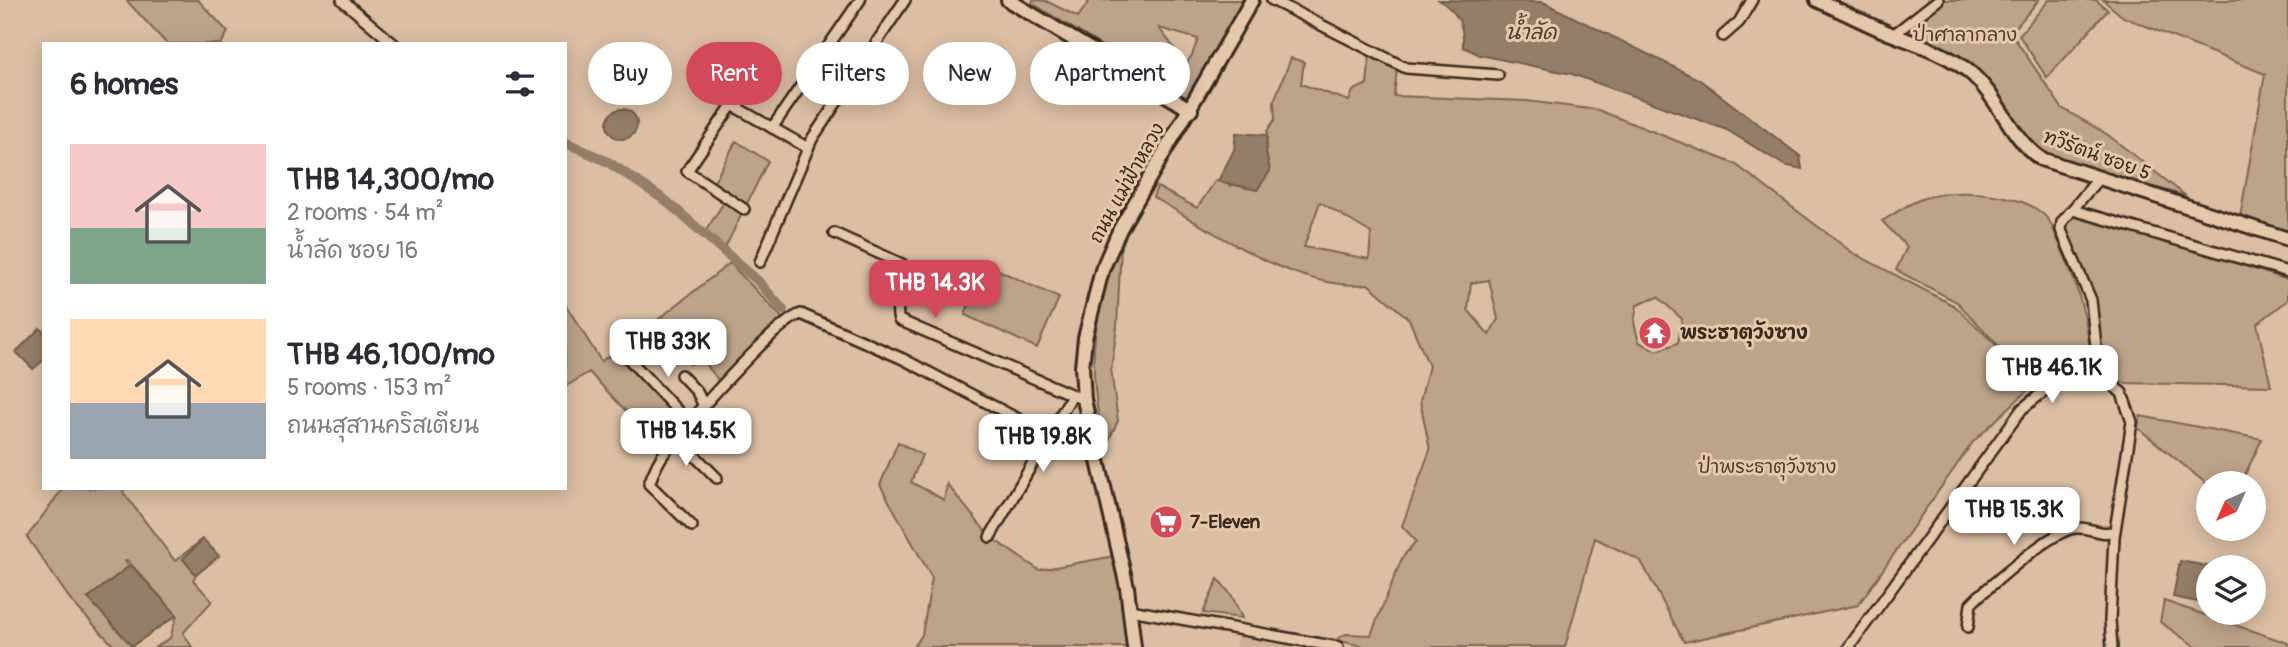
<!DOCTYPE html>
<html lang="en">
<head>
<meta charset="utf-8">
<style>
	:root { --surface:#fff; --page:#f2f2f3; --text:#2b2b33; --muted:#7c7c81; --accent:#d1495b }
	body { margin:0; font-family:Pangolin,"Playpen Sans Thai",sans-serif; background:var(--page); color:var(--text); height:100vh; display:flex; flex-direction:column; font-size:26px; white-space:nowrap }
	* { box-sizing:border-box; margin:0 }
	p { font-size:23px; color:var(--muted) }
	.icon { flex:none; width:38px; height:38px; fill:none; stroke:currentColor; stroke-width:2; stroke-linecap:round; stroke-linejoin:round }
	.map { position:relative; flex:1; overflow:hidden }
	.side { position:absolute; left:42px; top:42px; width:525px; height:448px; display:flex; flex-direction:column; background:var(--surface); border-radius:0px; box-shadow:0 4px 18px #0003 }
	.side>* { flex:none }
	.banner { position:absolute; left:588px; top:42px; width:665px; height:63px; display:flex; gap:14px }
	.needle { width:46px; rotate:225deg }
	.buttons { position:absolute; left:2196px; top:471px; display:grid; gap:14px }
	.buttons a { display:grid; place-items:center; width:70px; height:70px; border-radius:50%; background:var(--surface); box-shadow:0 4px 18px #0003; font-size:35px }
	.price { position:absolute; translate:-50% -60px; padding:0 16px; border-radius:14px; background:#fff; color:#222; font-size:23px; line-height:46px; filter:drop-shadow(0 2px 4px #0008) }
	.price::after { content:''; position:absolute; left:50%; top:42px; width:21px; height:16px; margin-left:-10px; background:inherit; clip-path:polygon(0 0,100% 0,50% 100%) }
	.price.on { background:var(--accent); color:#fff }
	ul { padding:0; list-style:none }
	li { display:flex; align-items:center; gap:21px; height:175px; padding:0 28px }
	li span { display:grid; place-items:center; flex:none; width:196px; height:140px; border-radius:0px; color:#555 }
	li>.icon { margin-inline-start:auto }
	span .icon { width:84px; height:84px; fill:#fffc; stroke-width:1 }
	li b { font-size:30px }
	h2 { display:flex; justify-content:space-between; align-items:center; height:84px; padding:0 28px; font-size:30px }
	.tag { padding:0 24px; border-radius:32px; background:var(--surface); box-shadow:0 4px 18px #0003; font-size:24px; line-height:63px }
	.tag.on { background:var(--accent); color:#fff }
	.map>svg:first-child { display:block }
	.built { fill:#ccb097 }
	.green { fill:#bda38a; stroke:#7c6654; stroke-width:2; fill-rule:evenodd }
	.water { fill:#957e69; stroke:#715c4b; stroke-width:2 }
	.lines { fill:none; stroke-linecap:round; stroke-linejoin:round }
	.canal { stroke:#957e69; stroke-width:10 }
	.street-casing { stroke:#3b2a1e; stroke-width:14 }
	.secondary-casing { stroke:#3b2a1e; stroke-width:18 }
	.street { stroke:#e5c8ac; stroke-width:9 }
	.secondary { stroke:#e5c8ac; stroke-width:12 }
	.labels { text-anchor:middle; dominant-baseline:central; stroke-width:6; stroke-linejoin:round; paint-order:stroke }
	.park-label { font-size:19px; fill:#4e3c2e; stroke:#e5c8ac }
	.street-label { font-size:19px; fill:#3b2a1e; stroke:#e5c8ac }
	.poi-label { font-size:19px; font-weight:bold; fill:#3b2a1e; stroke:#e5c8ac; text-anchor:start }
	.water-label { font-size:21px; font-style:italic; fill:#4d3b2d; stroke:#e5c8ac }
</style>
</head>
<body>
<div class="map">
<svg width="2288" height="647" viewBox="0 0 2288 647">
	<rect width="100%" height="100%" fill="#dbbea4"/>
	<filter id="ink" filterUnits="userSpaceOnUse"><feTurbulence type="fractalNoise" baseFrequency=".0143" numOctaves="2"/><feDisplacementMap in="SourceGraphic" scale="14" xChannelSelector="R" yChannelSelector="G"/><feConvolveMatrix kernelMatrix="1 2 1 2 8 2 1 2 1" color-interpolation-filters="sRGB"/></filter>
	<g filter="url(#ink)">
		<path class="built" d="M1239,632L1316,647H1235Z"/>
		<path class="green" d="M126,0H198L228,32L221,44H167Z
			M1033,0L1046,1L1078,17L1090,0H1244L1196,93L1185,100L1171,88L1192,55L1198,39L1159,28L1175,49L1159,81L1032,3Z
			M1929,0H2039L2011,33L2062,108L2108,135L2186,196L2058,160L2028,143L1978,72L1893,35Z
			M2049,0H2096L2108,10L2047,78L2019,35Z
			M2103,0H2288V239L2239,223L2265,74L2123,17Z
			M1370,54L1397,69L1394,96L1527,101L1598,110L1735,164L1853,253L1955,306L2017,365L1957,302L1896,270L1907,247L1882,221C1894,214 1906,205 1919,200C1950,187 2023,191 2046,217C2053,224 2056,237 2060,245C2077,284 2087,316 2091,358L2035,383L1973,442L1858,605L1684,642L1641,561L1595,538L1565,647H1366L1336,640L1346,634L1371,635L1402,558L1416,541L1402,526L1430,450L1420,401L1429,366L1409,319L1368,284C1300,293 1211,230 1153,197L1157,187L1197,208L1216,180L1231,186L1270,171L1266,152L1267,131L1275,119L1274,101L1291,58L1304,62L1301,84L1349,101L1353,91L1367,84ZM1320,202L1371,233L1369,259L1304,247ZM1489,280L1498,319L1489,335L1468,310L1471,283ZM1658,297L1682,319L1678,343L1657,351L1639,342L1634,323L1637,305Z
			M736,141L768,161L723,252L703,235L728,196L713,184Z
			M2073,210L2288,280V300L2257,324L2271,386L2125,383L2099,374L2091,300L2062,222Z
			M1121,246L1117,327L1111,370L1118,421L1105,448C1087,373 1089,317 1121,246Z
			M730,263L786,322L722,385L702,359L690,364L655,322Z
			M985,264L1059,298L1037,348L965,315Z
			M565,304L601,361L623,347L649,383L687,420L661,448L589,372L565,387Z
			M2140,416L2262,439L2241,483L2208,485L2138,428Z
			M898,442L922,455L911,482L944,500L947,484L990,537L1039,570L1115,556L1129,647H913L922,635L932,578L880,485Z
			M63,488H125L123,492L175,561L203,539L183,559L196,575L193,580L212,601L183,633L192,647H156L170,638L177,615L127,560L125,561L129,566L88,598L133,647H115L72,602L27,537Z
			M1218,579L1232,596L1242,618L1203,613Z
			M2164,601L2288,643V647H2196L2160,622Z"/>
		<path class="water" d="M1439,0L1543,2L1700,80L1800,156L1802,169L1784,165L1727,130L1572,74L1480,55L1463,47C1464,23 1458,13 1439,0Z
			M607 124a15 15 0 1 1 30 0a15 15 0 1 1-30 0Z
			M1236,133L1267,135L1266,152L1270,171L1257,190L1218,181L1234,150Z
			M40,328L44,332V360L33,369L16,352Z
			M203,539L219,556L196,575L183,559Z
			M2180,561L2212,567H2208V604L2173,597Z
			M131,565L177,615L132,646L88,598Z"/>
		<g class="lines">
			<path class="canal" d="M565,142L608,162L665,200L758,281L783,310"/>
			<defs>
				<path id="street" d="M342,0L394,44
					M1272,0L1406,68L1498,75
					M1893,35L1938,0
					M1723,36L1739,22L1752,0
					M772,128L860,0
					M2098,179L2062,222L2061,230L2091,300L2099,374
					M744,209L687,171L732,105L808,148
					M2073,210L2288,272
					M834,233L902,264C914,280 892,302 899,320L1084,400
					M760,262L812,139L905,0
					M625,355L689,423
					M681,375L697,392L704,406
					M677,438L717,478
					M692,526L649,484C653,473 658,460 666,451C686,424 775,322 801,314L903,359L1049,435
					M990,537L1071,397
					M1130,610L1338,647
					M1968,627L1971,604L1979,596C1998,580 2054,528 2077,528C2091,527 2100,536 2115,531
					M1849,647L2022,409C2049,387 2063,374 2099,374L2122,393L2132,422L2114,537L2110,620L2112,647"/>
				<path id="secondary" d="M1008,0L1191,110
					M1817,0C1842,11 1866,24 1891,34C1920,45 1949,54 1973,75C2000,100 2010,137 2041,159L2288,239
					M1134,647L1127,587L1084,400L1082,367L1085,338L1102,270L1120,229L1252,0"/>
			</defs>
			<use href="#street" class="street-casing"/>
			<use href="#secondary" class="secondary-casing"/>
			<use href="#street" class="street"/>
			<use href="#secondary" class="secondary"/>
		</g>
	</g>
	<defs>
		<symbol id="temple-disc" viewBox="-11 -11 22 22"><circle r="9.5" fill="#d1495b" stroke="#e5c8ac"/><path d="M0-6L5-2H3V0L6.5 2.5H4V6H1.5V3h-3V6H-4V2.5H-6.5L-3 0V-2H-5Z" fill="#fff"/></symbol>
		<symbol id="supermarket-disc" viewBox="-11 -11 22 22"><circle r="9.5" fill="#d1495b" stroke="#e5c8ac"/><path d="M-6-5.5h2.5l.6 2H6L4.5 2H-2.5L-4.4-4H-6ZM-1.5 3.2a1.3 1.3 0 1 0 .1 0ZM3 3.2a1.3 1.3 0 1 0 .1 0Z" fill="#fff"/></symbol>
	</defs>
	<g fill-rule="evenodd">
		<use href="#temple-disc" x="1636" y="314" width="38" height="38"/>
		<use href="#supermarket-disc" x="1147" y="503" width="38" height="38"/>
	</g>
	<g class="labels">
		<g class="park-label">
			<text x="1965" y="35">ป่าศาลากลาง</text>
			<text x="1767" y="467">ป่าพระธาตุวังซาง</text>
		</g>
		<g class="street-label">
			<text transform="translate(2097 155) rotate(20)">ทวีรัตน์ ซอย 5</text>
			<text transform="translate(1127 183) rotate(-61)">ถนน แม่ฟ้าหลวง</text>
		</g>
		<g class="poi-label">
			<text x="1680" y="333">พระธาตุวังซาง</text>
			<text x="1190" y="522">7-Eleven</text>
		</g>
		<g class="water-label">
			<text x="1531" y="32">น้ำลัด</text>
		</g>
	</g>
</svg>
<div class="buttons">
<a><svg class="needle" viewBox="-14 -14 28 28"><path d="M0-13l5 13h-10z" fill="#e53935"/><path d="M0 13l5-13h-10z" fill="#7c7c81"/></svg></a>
<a><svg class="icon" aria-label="layers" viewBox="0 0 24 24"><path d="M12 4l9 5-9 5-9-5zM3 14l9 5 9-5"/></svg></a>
</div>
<b class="price on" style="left:935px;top:320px">THB 14.3K</b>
<b class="price" style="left:668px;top:379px">THB 33K</b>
<b class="price" style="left:2052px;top:405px">THB 46.1K</b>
<b class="price" style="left:686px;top:468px">THB 14.5K</b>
<b class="price" style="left:1043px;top:474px">THB 19.8K</b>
<b class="price" style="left:2014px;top:547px">THB 15.3K</b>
<div class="banner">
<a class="tag">Buy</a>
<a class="tag on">Rent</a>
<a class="tag">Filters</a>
<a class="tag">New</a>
<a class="tag">Apartment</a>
</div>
<section class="side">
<h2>6 homes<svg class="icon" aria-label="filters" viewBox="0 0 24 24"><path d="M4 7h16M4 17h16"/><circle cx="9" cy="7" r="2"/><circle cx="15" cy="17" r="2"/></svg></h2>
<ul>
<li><span style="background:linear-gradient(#f6c9c9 60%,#7fa58c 0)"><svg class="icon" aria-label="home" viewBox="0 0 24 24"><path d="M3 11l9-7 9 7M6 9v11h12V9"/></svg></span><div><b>THB 14,300/mo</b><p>2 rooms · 54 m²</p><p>น้ำลัด ซอย 16</p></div></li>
<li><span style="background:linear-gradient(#ffd9b3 60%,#9aa5b1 0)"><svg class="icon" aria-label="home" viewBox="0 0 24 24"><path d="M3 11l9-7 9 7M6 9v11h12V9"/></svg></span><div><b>THB 46,100/mo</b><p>5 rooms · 153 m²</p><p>ถนนสุสานคริสเตียน</p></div></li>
</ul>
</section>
</div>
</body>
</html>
